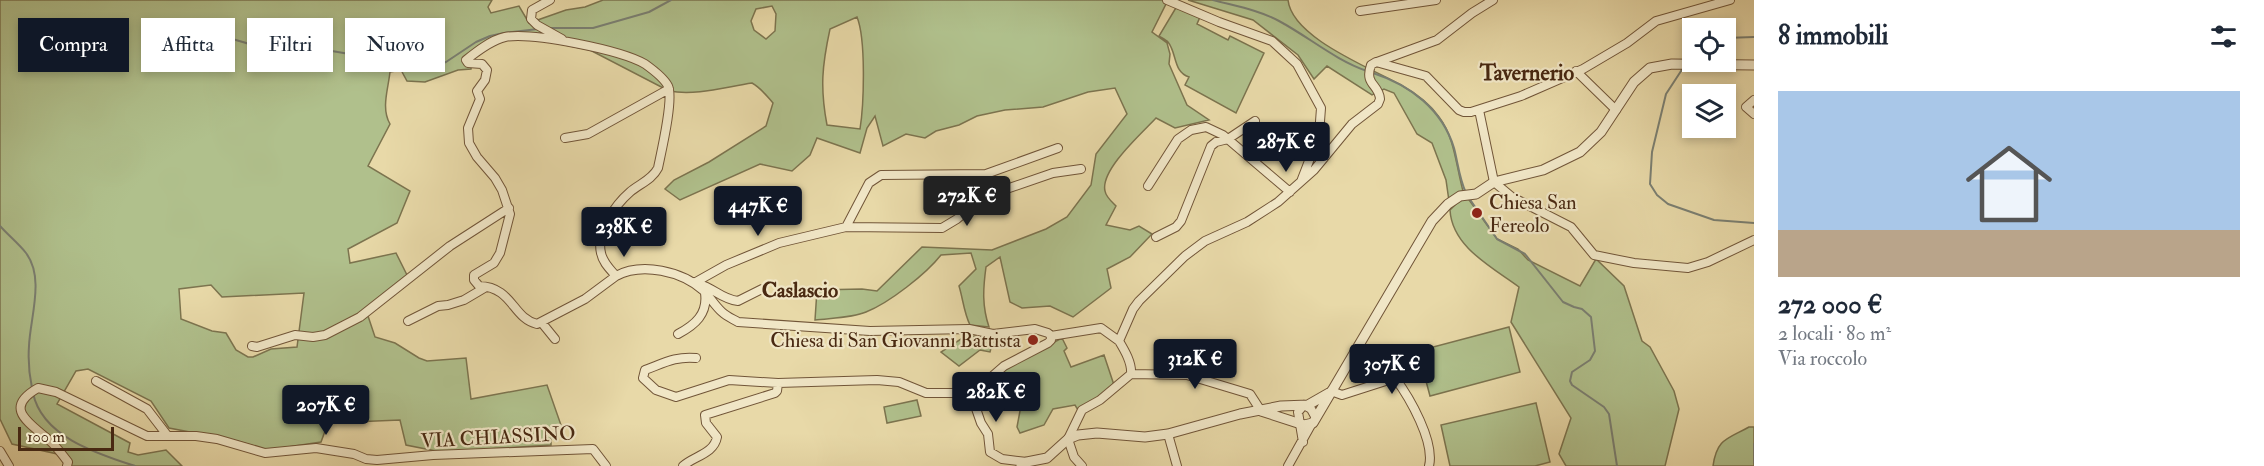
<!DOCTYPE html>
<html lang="it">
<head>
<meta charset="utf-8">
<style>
	:root { --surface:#fff; --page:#f6f6f7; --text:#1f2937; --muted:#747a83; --line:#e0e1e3; --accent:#111827 }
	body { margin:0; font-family:"IM FELL Double Pica",serif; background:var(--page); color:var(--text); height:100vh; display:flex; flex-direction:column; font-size:22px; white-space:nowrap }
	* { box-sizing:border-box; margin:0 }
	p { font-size:20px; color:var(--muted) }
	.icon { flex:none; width:33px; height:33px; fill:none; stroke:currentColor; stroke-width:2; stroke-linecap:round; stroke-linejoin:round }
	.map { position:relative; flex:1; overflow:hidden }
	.sheet { display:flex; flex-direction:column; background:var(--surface); width:510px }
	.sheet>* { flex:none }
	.hud { position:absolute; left:18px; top:18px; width:570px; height:54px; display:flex; gap:12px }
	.tools { position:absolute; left:1682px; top:18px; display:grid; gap:12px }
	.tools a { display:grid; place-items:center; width:54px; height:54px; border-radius:0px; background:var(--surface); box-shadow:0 3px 9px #0003; font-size:30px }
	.scale { position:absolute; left:18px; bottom:15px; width:96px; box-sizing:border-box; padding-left:6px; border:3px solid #492912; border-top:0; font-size:16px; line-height:21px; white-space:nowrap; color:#492912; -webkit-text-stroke:4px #f0e6c6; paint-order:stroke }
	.price { position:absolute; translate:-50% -51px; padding:0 14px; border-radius:6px; background:var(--accent); color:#fff; font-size:20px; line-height:39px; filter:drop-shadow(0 2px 3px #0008) }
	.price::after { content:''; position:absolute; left:50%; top:36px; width:18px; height:14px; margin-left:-9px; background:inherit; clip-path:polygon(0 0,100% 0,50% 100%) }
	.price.selected { background:#222; color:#fff }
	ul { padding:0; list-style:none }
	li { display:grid; align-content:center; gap:12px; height:318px; padding:0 24px }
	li+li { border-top:2px solid var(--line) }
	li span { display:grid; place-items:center; height:186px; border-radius:0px; color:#555 }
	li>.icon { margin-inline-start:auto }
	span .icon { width:108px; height:108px; fill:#fffc; stroke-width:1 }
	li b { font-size:26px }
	h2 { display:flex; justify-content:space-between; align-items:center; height:72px; padding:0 24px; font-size:26px }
	.pill { padding:0 21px; border-radius:0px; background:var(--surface); box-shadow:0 3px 9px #0003; font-size:21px; line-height:54px }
	.pill.selected { background:var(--accent); color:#fff }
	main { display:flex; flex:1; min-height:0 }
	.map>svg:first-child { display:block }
	.green { fill:#b0c08c; stroke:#7c744f; stroke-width:1.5; fill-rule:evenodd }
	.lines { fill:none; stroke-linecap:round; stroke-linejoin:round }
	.stream { stroke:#7a7f72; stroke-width:2 }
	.minor-casing { stroke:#715538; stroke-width:10 }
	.tertiary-casing { stroke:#715538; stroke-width:11 }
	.minor { stroke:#f0e6c6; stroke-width:8 }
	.tertiary { stroke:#f0e6c6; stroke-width:9 }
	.poi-dot { fill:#8f2418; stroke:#f0e6c6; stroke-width:2 }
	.labels { text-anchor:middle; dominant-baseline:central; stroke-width:4.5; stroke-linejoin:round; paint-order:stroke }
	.poi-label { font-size:20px; fill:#492912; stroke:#f0e6c6; text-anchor:start }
	.street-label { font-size:20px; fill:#492912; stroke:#f0e6c6 }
	.neighbourhood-label { font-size:21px; font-weight:bold; fill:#492912; stroke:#f0e6c6 }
	.quarter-label { font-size:22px; font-weight:bold; fill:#492912; stroke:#f0e6c6 }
</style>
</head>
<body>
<main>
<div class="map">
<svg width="1754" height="466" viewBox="0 0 1754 466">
	<rect width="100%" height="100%" fill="#e8d9a8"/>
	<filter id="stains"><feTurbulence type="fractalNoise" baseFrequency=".00333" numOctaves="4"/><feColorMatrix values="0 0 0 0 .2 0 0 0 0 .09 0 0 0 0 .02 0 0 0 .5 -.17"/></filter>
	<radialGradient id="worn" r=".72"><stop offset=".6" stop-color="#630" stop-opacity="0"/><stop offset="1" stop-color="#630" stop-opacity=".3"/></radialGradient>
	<path class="green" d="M0,0H492L488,7L491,13L519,6L529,23L566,10L585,7L603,0H1168L1152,32L1167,43L1170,54L1169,64L1187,105L1209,120L1175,128L1156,118C1142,133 1100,170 1105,191C1106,197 1112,202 1116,206L1106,225L1130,230L1139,226L1152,234L1130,257L1107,269L1111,288L1073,317L1050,306L1022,308L1010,302L1000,257L986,267C983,289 982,306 989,327L970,325C964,313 963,299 959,286L976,269L971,253L941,255C926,274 889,303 866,312C852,318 831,318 815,320L817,290L862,289L877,291L922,247L992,250L1046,229L1067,217L1091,185L1096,154L1127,114L1115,88L1088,92L1043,107L1005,110L977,116L959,125L936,131L925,138L906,134L883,146L875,116L867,128L860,153L817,138L810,155L792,171L760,164L680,200L665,189L674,180L709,162L766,126L773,103C766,95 761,88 752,83C725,87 696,96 669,91L590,50L515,35L472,55L471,69L458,70L425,82L407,81L401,70L390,72C388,90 381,108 390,124L368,166L410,191L397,223L348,249L350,263L396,253L407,275L366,310L375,337L395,343L419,358L427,361L466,358L471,399L547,385L562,428H551V445L441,452L406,445L400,420L328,423L321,442L268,450L237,441L169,428L151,401L88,369L76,371L57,404L130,443L128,452L138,455L166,450L182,466H70L62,455L12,444L0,419ZM772,6L776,14L775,31L766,39L754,30L751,21L756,9ZM857,17C866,39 864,104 860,129L827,125C820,88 822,66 830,29ZM211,285L222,297L304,293L297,347L271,349L253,357H248L236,350L226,333L212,331L181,319L179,289Z
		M1188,0H1288C1292,38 1371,68 1401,85C1415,93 1430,104 1439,117C1455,138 1456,166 1463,191L1449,201L1446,180L1432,143L1417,134L1394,93L1384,89L1372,95L1327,66L1314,79L1298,55L1253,20Z
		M1177,6L1200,17L1197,24L1228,40L1230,36L1264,53L1236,113L1185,85L1189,77C1173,72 1177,53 1168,42C1166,40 1162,38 1159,36Z
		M1467,197L1497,239L1518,249L1528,260L1580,286L1596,259L1624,286L1642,341L1650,347L1674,391L1679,409L1665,466H1566L1559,454L1571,418L1511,322L1519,287C1492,267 1452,247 1450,210L1457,203Z
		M1509,327L1520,372L1430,396L1418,351Z
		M971,336L994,337L990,352L980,350L959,366L941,352L964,337Z
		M1062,338L1067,348L1064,351L1071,367L1104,355L1114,385L1093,402L1078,410L1075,405L1053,409L1044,425L1020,433L1017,427L1020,411L999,394L976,395L1005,368Z
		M917,400L921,416L887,423L884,407Z
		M1536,403L1550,462L1535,466H1450L1441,425Z
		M1749,427H1754V466H1713C1717,438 1728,439 1749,427Z"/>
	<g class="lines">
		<path class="stream" d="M1213,0C1235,6 1259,10 1279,21C1309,37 1335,60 1367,71
			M547,28H593L649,12L671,0
			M195,38H229L260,47L326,50L414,65H437L446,62L476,42L490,36L504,33L538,29
			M1725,38L1754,37
			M1683,68L1666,94L1652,152L1650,184L1657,195L1668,204L1714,220L1754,223
			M1373,73C1410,85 1442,109 1454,148C1458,163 1459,178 1466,193
			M1469,198L1497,239L1525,254L1563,302L1574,307L1582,309L1591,317L1595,351L1590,360L1572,372L1570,381L1572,385L1604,407L1609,414L1617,466
			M0,226C8,235 19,244 26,253C45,278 30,318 29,346C28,360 29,374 32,388
			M33,393C42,437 98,454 135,466
			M1754,444V463"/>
		<defs>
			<path id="minor" d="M550,0L532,10L531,19L537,25L562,39
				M1167,0L1219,22L1272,41L1297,64L1321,108L1319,135L1302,179
				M1360,11L1436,0
				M466,60C476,52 491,40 505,37C532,32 621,50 645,64C652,69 664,78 668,86C674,99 661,153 658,168C652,180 639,184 630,192C615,205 596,232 601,253C603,263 610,269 616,276C642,262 682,271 704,291C710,297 715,306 722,312C726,316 733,319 738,322L870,331L969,329L993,334L1035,329L1048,333L1051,336
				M466,60L468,63L482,64L487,70L485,80L477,91L480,99L468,128L469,143L477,157L495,178L502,190L510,214L500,253L494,263L474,275V280L479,286C513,287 512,318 537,324L585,299L616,276
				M1377,62L1437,40L1472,13L1493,0
				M1576,71L1616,110
				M1754,100L1746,107L1754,114
				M1479,110L1494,182L1512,197L1571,227L1594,255L1634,263L1688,268L1708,262L1754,240
				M565,138L588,134L669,89
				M1148,186L1178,139L1191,130L1206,127L1223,135L1290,192
				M846,227L869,183L881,175L986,174L1058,148
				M1156,237L1176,227L1181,221L1211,146L1216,142L1228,139L1255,121
				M694,283L726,265L779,243L846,227L942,228L957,219L977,202L992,194L1053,173L1081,169
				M699,284C714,288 721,299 738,301L762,289
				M408,321L438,306L448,305L464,300L486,287
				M542,323L555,339
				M678,334C695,325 708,314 705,293
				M1051,336L1101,328L1119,341
				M252,346L257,347L295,335L313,337L325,335L360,317L450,246L509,208
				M696,358C676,356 664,363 645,370L643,378L656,390L676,397L729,380L778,383L877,380L899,382L926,393H973
				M1131,374L1187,375L1250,394L1261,411
				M96,381L147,409L167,435
				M1331,391L1342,395L1395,378C1410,398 1435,442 1429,466
				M973,393L972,397L981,423L988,434L990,452L1002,459L1027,462
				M973,393L1004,366L1048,343L1051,340V336
				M1168,434L1177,466
				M1303,442L1298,412L1304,405L1311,409L1316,418
				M0,451L9,466
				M67,466L68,462C62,454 56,446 49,440C28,422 3,408 38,388L56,392L147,436H196L217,439L265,453L316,448L354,454L366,459L377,460L433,455L593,449L606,466
				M683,466C694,456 714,454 717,437L706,423L705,415L775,393L777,391L778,383
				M1082,466L1074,457L1068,439L1082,410L1100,400L1131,374C1132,363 1125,351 1119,341L1133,309L1139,301L1185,256L1205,241L1247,222L1278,202L1314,170L1352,124L1378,104L1380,99C1379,84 1364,85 1371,65L1376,62L1426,76L1459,110L1464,112H1471L1521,96L1583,69L1627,43L1656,21L1730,0
				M1288,466L1312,423"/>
			<path id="tertiary" d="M1261,411L1304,425L1313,423L1432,221L1448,204L1460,196L1476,194L1494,182L1543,170L1580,152L1601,132L1634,82L1650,68L1672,64L1754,65
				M1021,466L1027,462L1047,458L1068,439L1078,435L1097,433L1145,437L1168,434L1240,414L1281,406L1308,405L1329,393"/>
		</defs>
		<use href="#minor" class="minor-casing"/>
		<use href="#tertiary" class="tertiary-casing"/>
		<use href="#minor" class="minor"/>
		<use href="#tertiary" class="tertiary"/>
	</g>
	<g class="poi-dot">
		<circle cx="1477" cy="213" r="6"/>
		<circle cx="1033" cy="340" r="6"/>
	</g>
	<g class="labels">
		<g class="poi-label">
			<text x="1489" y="202">Chiesa San<tspan x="1489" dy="23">Fereolo</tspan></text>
			<text x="1021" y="340" text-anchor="end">Chiesa di San Giovanni Battista</text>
		</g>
		<g class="street-label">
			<text transform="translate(498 437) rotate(-3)">VIA CHIASSINO</text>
		</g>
		<g class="neighbourhood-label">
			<text x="800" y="290">Caslascio</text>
		</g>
		<g class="quarter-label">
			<text x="1527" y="73">Tavernerio</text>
		</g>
	</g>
	<rect width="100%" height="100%" filter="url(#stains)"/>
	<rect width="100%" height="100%" fill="url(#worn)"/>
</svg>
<div class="tools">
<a><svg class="icon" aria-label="locate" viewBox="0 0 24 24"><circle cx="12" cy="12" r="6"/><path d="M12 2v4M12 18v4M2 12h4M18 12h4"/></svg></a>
<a><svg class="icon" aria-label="layers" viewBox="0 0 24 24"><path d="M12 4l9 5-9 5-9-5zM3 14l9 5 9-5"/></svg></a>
</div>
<div class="scale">100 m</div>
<b class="price" style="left:1286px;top:173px">287K €</b>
<b class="price selected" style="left:967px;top:227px">272K €</b>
<b class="price" style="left:758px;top:237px">447K €</b>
<b class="price" style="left:624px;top:258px">238K €</b>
<b class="price" style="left:1195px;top:390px">312K €</b>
<b class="price" style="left:1392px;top:395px">307K €</b>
<b class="price" style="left:996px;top:423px">282K €</b>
<b class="price" style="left:326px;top:436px">207K €</b>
<div class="hud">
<a class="pill selected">Compra</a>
<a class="pill">Affitta</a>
<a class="pill">Filtri</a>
<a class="pill">Nuovo</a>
</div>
</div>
<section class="sheet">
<h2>8 immobili<svg class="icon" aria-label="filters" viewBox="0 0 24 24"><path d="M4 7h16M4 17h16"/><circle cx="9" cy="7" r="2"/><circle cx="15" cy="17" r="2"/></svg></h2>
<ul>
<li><span style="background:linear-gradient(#a9c7e8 75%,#b9a48a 0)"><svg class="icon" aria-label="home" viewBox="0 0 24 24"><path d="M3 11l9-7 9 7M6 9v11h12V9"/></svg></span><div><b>272 000 €</b><p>2 locali · 80 m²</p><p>Via roccolo</p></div></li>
</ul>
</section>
</main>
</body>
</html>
